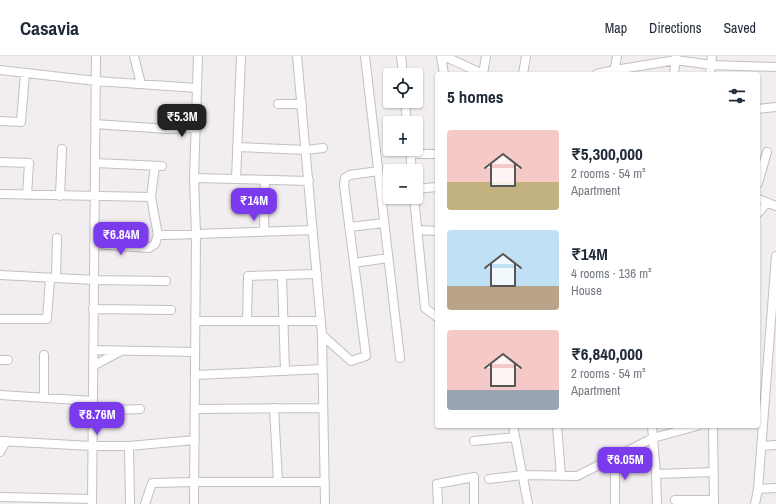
<!DOCTYPE html>
<html lang="en">
<head>
<meta charset="utf-8">
<style>
	:root { --surface:#fff; --page:#f6f6f7; --text:#1f2937; --muted:#747a83; --line:#e0e1e3; --accent:#7c3aed }
	body { margin:0; font-family:"Archivo Narrow",sans-serif; background:var(--page); color:var(--text); height:100vh; display:flex; flex-direction:column; font-size:15px; white-space:nowrap }
	* { box-sizing:border-box; margin:0 }
	p { font-size:13px; color:var(--muted) }
	.icon { flex:none; width:22px; height:22px; fill:none; stroke:currentColor; stroke-width:2; stroke-linecap:round; stroke-linejoin:round }
	.map { position:relative; flex:1; overflow:hidden }
	.sheet { position:absolute; left:435px; top:16px; width:325px; height:356px; display:flex; flex-direction:column; background:var(--surface); border-radius:4px; box-shadow:0 1px 3px #0004 }
	.sheet>* { flex:none }
	.controls { position:absolute; left:383px; top:12px; display:grid; gap:8px }
	.controls a { display:grid; place-items:center; width:40px; height:40px; border-radius:4px; background:var(--surface); box-shadow:0 1px 3px #0004; font-size:20px }
	.price { position:absolute; translate:-50% -34px; padding:0 9px; border-radius:8px; background:var(--accent); color:#fff; font-size:13px; line-height:26px; filter:drop-shadow(0 1px 2px #0008) }
	.price::after { content:''; position:absolute; left:50%; top:24px; width:12px; height:9px; margin-left:-6px; background:inherit; clip-path:polygon(0 0,100% 0,50% 100%) }
	.price.on { background:#222; color:#fff }
	ul { padding:0; list-style:none }
	li { display:flex; align-items:center; gap:12px; height:100px; padding:0 12px }
	li span { display:grid; place-items:center; flex:none; width:112px; height:80px; border-radius:4px; color:#555 }
	li>.icon { margin-inline-start:auto }
	span .icon { width:48px; height:48px; fill:#fffc; stroke-width:1 }
	li b { font-size:17px }
	h2 { display:flex; justify-content:space-between; align-items:center; height:48px; padding:0 12px; font-size:17px }
	header { display:flex; align-items:center; gap:24px; box-sizing:border-box; height:56px; padding:0 20px; background:var(--surface); border-bottom:1px solid var(--line) }
	header strong { font-size:19px }
	nav { display:flex; gap:22px; margin-inline-start:auto; font-size:14px }
	.map>svg:first-child { display:block }
	.lines { fill:none; stroke-linecap:round; stroke-linejoin:round }
	.minor-casing { stroke:#c3bfc2; stroke-width:10 }
	.minor { stroke:#fff; stroke-width:8 }
</style>
</head>
<body>
<header>
<strong>Casavia</strong>
<nav><a>Map</a><a>Directions</a><a>Saved</a></nav>
</header>
<div class="map">
<svg width="776" height="448" viewBox="0 0 776 448">
	<rect width="100%" height="100%" fill="#f2edf0"/>
	<g class="lines">
		<defs>
			<path id="minor" d="M134,0L141,28
				M297,0L322,279L325,448
				M365,0L400,302
				M401,0L403,19
				M441,0L444,18
				M444,0L483,18
				M0,14L96,25L197,32
				M614,17L617,0
				M483,18L486,0
				M523,18L526,0
				M597,18L615,14L676,4L711,9L776,11
				M674,18L676,0
				M710,18L712,0
				M405,45L407,67
				M278,48H302
				M758,53L776,51
				M0,65L21,66L25,17
				M95,68L167,73L195,72
				M237,91L306,94L323,92
				M410,94L412,115
				M410,98H437
				M0,106L29,107L27,139
				M95,107L162,110
				M194,122L309,125
				M236,123L241,0
				M758,127L767,96
				M416,133L437,131
				M0,138L151,141
				M60,140L62,93
				M414,141L425,252L437,261
				M758,143L776,150
				M758,157L767,147
				M349,171L384,167
				M418,174L437,175
				M264,176L265,124
				M158,179H165L313,174
				M94,188L149,192L155,188L158,179L151,141L155,110
				M354,207L388,202
				M0,219L94,224L166,225
				M282,219L285,315
				M56,222L57,182
				M93,253L171,254
				M0,263H47L50,222
				M195,265H321
				M247,265L248,220L317,218
				M322,279L351,305L366,300L344,129L345,122L350,119L378,115
				M93,294L195,296
				M44,299V342
				M0,304H8
				M93,310L121,295
				M195,319L323,313
				M0,339L93,345
				M274,352L278,426
				M195,353L323,352
				M93,355L140,353
				M513,370L528,448
				M557,370L561,420
				M652,370L656,418L657,448
				M713,370L714,448
				M0,385L92,390H129L195,384
				M474,385L515,381
				M129,390L130,448
				M762,390L776,389
				M0,396L6,385
				M615,401V448
				M656,418L714,416
				M489,423L523,419L577,420L653,382L697,370
				M758,433L776,432
				M0,441L92,443
				M675,444H714
				M92,448L96,0
				M145,448L152,427L194,426H325
				M194,448L196,178L194,122L198,0
				M438,448L437,428L474,421V448
				M755,448L758,433L776,200"/>
		</defs>
		<use href="#minor" class="minor-casing"/>
		<use href="#minor" class="minor"/>
	</g>
</svg>
<div class="controls">
<a><svg class="icon" aria-label="locate" viewBox="0 0 24 24"><circle cx="12" cy="12" r="6"/><path d="M12 2v4M12 18v4M2 12h4M18 12h4"/></svg></a>
<a>+</a>
<a>−</a>
</div>
<b class="price on" style="left:182px;top:82px">₹5.3M</b>
<b class="price" style="left:254px;top:166px">₹14M</b>
<b class="price" style="left:121px;top:200px">₹6.84M</b>
<b class="price" style="left:97px;top:380px">₹8.76M</b>
<b class="price" style="left:625px;top:425px">₹6.05M</b>
<section class="sheet">
<h2>5 homes<svg class="icon" aria-label="filters" viewBox="0 0 24 24"><path d="M4 7h16M4 17h16"/><circle cx="9" cy="7" r="2"/><circle cx="15" cy="17" r="2"/></svg></h2>
<ul>
<li><span style="background:linear-gradient(#f6c9c9 65%,#c2b280 0)"><svg class="icon" aria-label="home" viewBox="0 0 24 24"><path d="M3 11l9-7 9 7M6 9v11h12V9"/></svg></span><div><b>₹5,300,000</b><p>2 rooms · 54 m²</p><p>Apartment</p></div></li>
<li><span style="background:linear-gradient(#bfe0f5 70%,#b9a48a 0)"><svg class="icon" aria-label="home" viewBox="0 0 24 24"><path d="M3 11l9-7 9 7M6 9v11h12V9"/></svg></span><div><b>₹14M</b><p>4 rooms · 136 m²</p><p>House</p></div></li>
<li><span style="background:linear-gradient(#f6c9c9 75%,#9aa5b1 0)"><svg class="icon" aria-label="home" viewBox="0 0 24 24"><path d="M3 11l9-7 9 7M6 9v11h12V9"/></svg></span><div><b>₹6,840,000</b><p>2 rooms · 54 m²</p><p>Apartment</p></div></li>
</ul>
</section>
</div>
</body>
</html>
